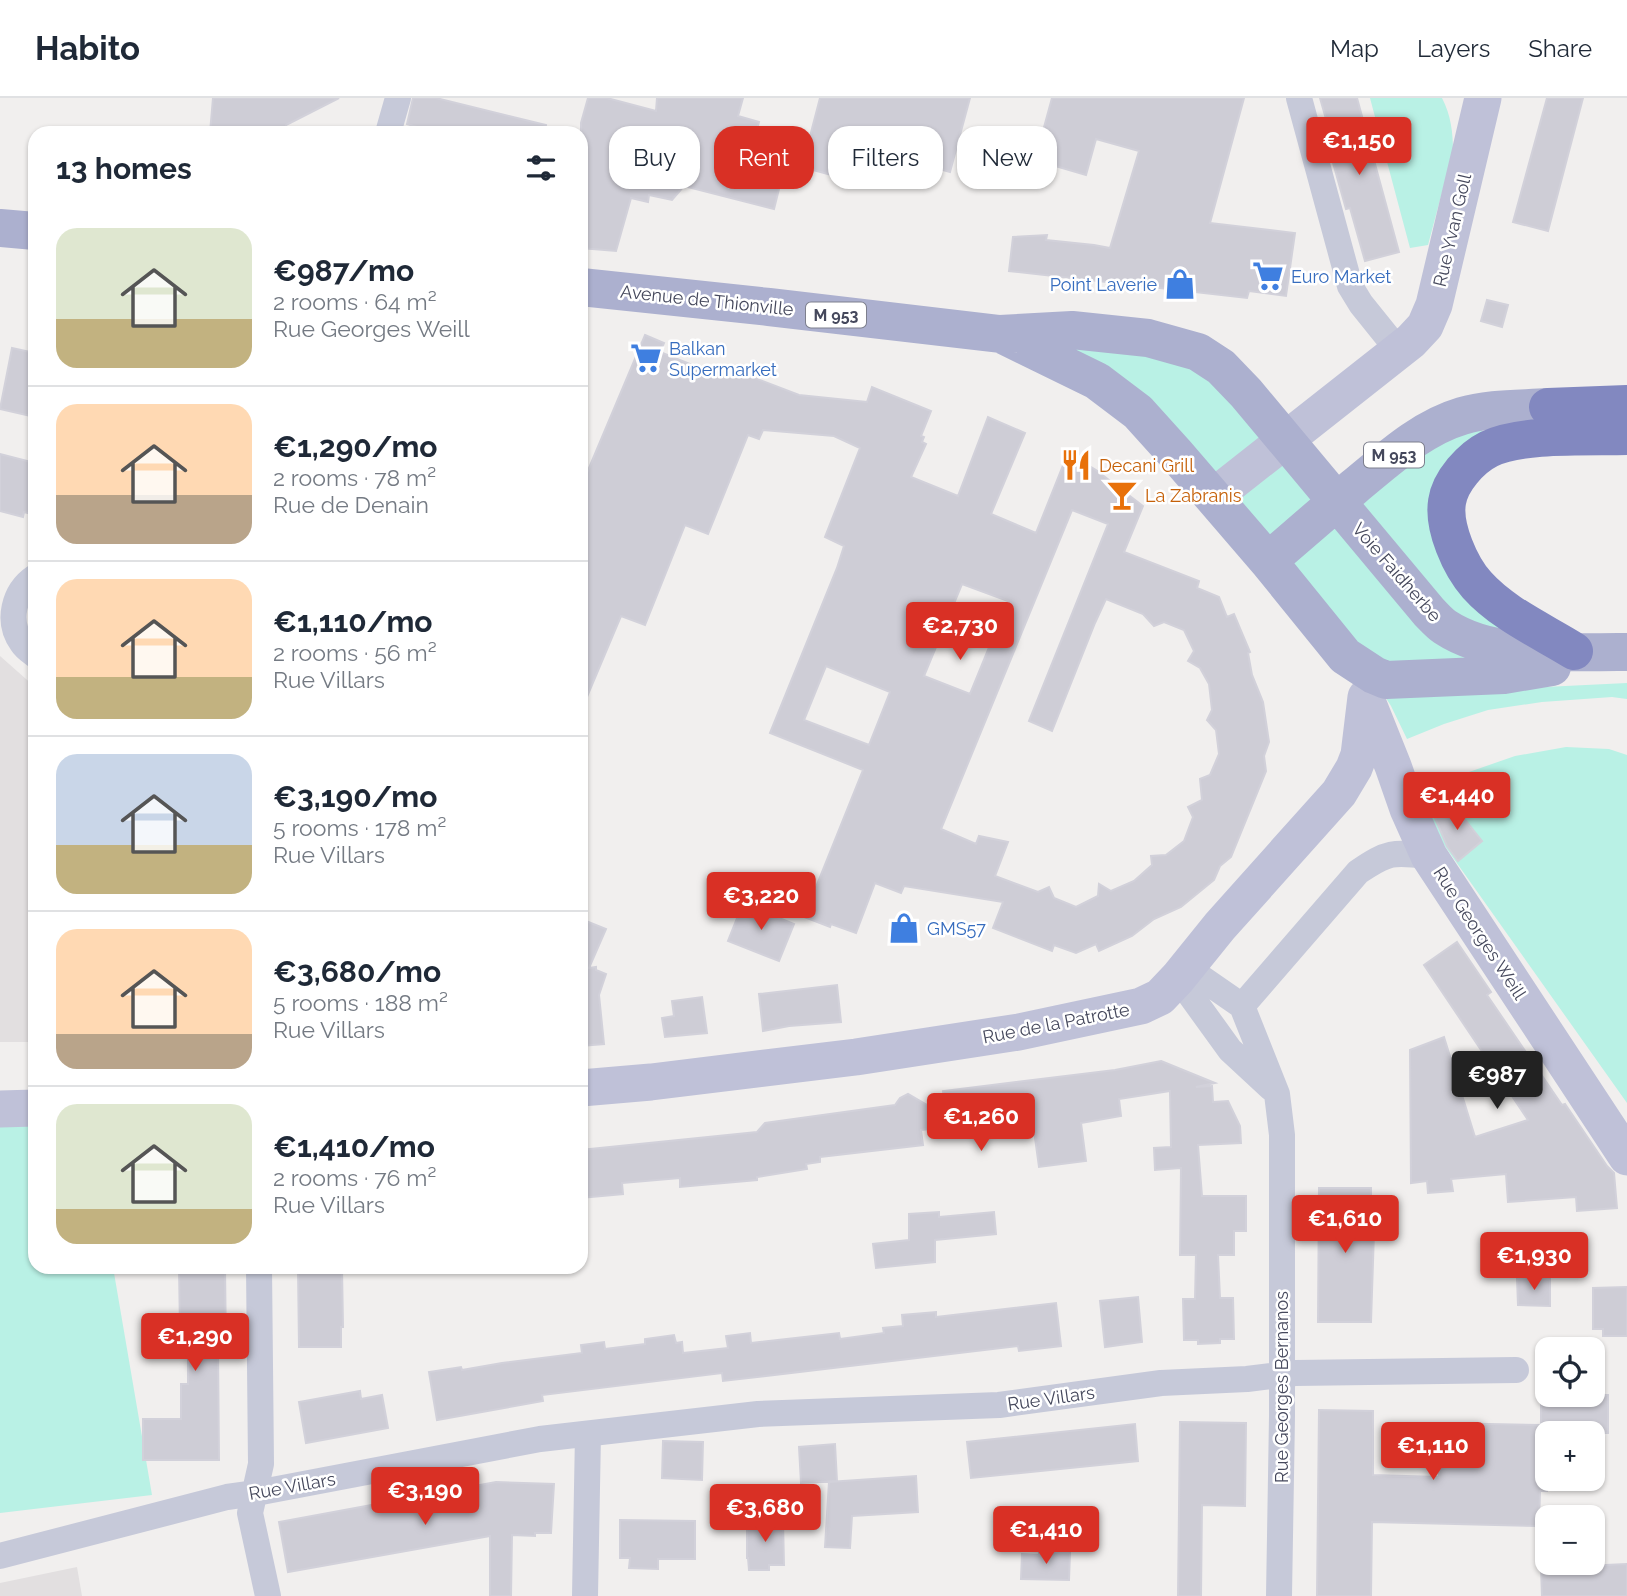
<!DOCTYPE html>
<html lang="en">
<head>
<meta charset="utf-8">
<style>
	:root { --surface:#fff; --page:#f2f2f3; --text:#1f2937; --muted:#747a83; --line:#e0e1e3; --accent:#d93025 }
	body { margin:0; font-family:Raleway,sans-serif; background:var(--page); color:var(--text); height:100vh; display:flex; flex-direction:column; font-size:26px; white-space:nowrap }
	* { box-sizing:border-box; margin:0 }
	p { font-size:23px; color:var(--muted) }
	.icon { flex:none; width:38px; height:38px; fill:none; stroke:currentColor; stroke-width:2; stroke-linecap:round; stroke-linejoin:round }
	.map { position:relative; flex:1; overflow:hidden }
	.side { position:absolute; left:28px; top:28px; width:560px; height:1148px; display:flex; flex-direction:column; background:var(--surface); border-radius:21px; box-shadow:0 2px 5px #0004 }
	.side>* { flex:none }
	.top-card { position:absolute; left:609px; top:28px; width:665px; height:63px; display:flex; gap:14px }
	.buttons { position:absolute; left:1535px; top:1239px; display:grid; gap:14px }
	.buttons a { display:grid; place-items:center; width:70px; height:70px; border-radius:14px; background:var(--surface); box-shadow:0 2px 5px #0004; font-size:35px }
	.price { position:absolute; translate:-50% -60px; padding:0 16px; border-radius:7px; background:var(--accent); color:#fff; font-size:23px; line-height:46px; filter:drop-shadow(0 2px 4px #0008) }
	.price::after { content:''; position:absolute; left:50%; top:42px; width:21px; height:16px; margin-left:-10px; background:inherit; clip-path:polygon(0 0,100% 0,50% 100%) }
	.price.current { background:#222; color:#fff }
	ul { padding:0; list-style:none }
	li { display:flex; align-items:center; gap:21px; height:175px; padding:0 28px }
	li+li { border-top:2px solid var(--line) }
	li span { display:grid; place-items:center; flex:none; width:196px; height:140px; border-radius:21px; color:#555 }
	li>.icon { margin-inline-start:auto }
	span .icon { width:84px; height:84px; fill:#fffc; stroke-width:1 }
	li b { font-size:30px }
	h2 { display:flex; justify-content:space-between; align-items:center; height:84px; padding:0 28px; font-size:30px }
	.tag { padding:0 24px; border-radius:21px; background:var(--surface); box-shadow:0 2px 5px #0004; font-size:24px; line-height:63px }
	.tag.current { background:var(--accent); color:#fff }
	header { display:flex; align-items:center; gap:42px; box-sizing:border-box; height:98px; padding:0 35px; background:var(--surface); border-bottom:2px solid var(--line) }
	header strong { font-size:33px }
	nav { display:flex; gap:38px; margin-inline-start:auto; font-size:24px }
	.map>svg:first-child { display:block }
	.education { fill:#e2dfe0 }
	.green { fill:#b9f1e5 }
	.building { fill:#cecdd6; stroke:#d2d1da; stroke-width:2; fill-rule:evenodd }
	.lines { fill:none; stroke-linecap:round; stroke-linejoin:round }
	.street { stroke:#c6c9d9; stroke-width:26 }
	.secondary { stroke:#bfc1d8; stroke-width:37 }
	.primary { stroke:#acb0cf; stroke-width:38 }
	.highway { stroke:#8288c0; stroke-width:38 }
	.labels { text-anchor:middle; dominant-baseline:central; stroke-width:5; stroke-linejoin:round; paint-order:stroke }
	.shield { fill:#fff; stroke:#7d7f8d; stroke-width:2 }
	.shield-label { font-size:16px; font-weight:bold; fill:#45485c }
	.street-label { font-size:18px; fill:#45485c; stroke:#fff }
	.shop-label { font-size:18px; fill:#366cbe; stroke:#fff; text-anchor:start }
	.food-label { font-size:18px; fill:#c56008; stroke:#fff; text-anchor:start }
</style>
</head>
<body>
<header>
<strong>Habito</strong>
<nav><a>Map</a><a>Layers</a><a>Share</a></nav>
</header>
<div class="map">
<svg width="1627" height="1498" viewBox="0 0 1627 1498">
	<rect width="100%" height="100%" fill="#f1efee"/>
	<path class="education" d="M0,558L35,589V944H0Z
		M77,1469L82,1498H0V1485Z"/>
	<path class="green" d="M1370,0H1442C1451,17 1453,35 1453,53L1428,147L1410,150Z
		M1000,236L1171,246L1337,404L1492,313L1447,404L1508,514L1504,577L1386,582L1175,355Z
		M1627,585V601L1612,599L1542,604L1488,612L1444,626L1407,641L1391,608L1384,597Z
		M1566,649L1609,651L1627,657V1005L1427,723L1424,704L1469,674L1515,658Z
		M0,1028H35V1169H113L152,1397L0,1415Z"/>
	<path class="building" d="M213,0H339L286,27L285,35H210Z
		M413,0H436L546,27L545,35H437L407,26Z
		M588,0H607L656,13L657,0H743L738,18L759,24L749,62L784,71L774,111L684,88L672,102L649,97L648,104L631,100L616,153L581,150V25Z
		M820,0H970L950,74L870,52L861,85L802,69Z
		M1052,0H1244L1210,125L1295,135L1286,198L1249,193L1247,200L1009,173L1013,139L1047,137L1046,142L1094,147L1110,150L1139,53L1096,41L1086,77L1035,62Z
		M1320,0H1357L1399,154L1365,163L1350,110L1346,111L1323,29L1328,28Z
		M1547,0H1583L1548,133L1513,124Z
		M1487,202L1508,207L1502,229L1481,223Z
		M645,237L664,245L660,254L717,277L721,267L799,297L867,304L872,289L931,313L921,338L924,339L922,344L926,346L911,379L958,398L988,319L1025,335L991,416L1036,435L1068,355L1096,372L1143,408L1124,454L1199,483L1197,490L1219,499L1227,519L1234,516L1250,554L1248,555L1252,577L1263,604L1269,644L1264,658L1266,673L1231,759L1220,768L1214,782L1181,809L1154,821L1132,838L1099,853L1096,846L1076,855L1054,847L1052,853L993,830L1003,804L904,788L901,795L875,785L856,835L831,826L830,829L804,819L863,672L770,635L837,470L844,448L825,439L860,350L834,338L763,332L759,341L748,337L708,436L685,427L645,527L621,518L581,613V389ZM1072,412L1108,426L1029,623L1052,633L1095,525L1106,501L1143,516L1154,528L1164,524L1184,532L1194,553L1188,563L1200,570L1209,586L1212,612L1207,622L1216,632L1219,656L1210,677L1200,681L1202,702L1188,709L1193,719L1184,743L1166,757L1151,758L1152,767L1134,783L1111,793L1099,786L1098,798L1076,809L1054,800L1049,789L1038,794L995,778L1008,744L979,738L976,746L941,731ZM962,486L1008,503L970,596L924,578ZM826,568L890,594L869,647L804,622Z
		M12,250L35,255V319L0,311Z
		M0,356L35,365V417L24,414L23,419L0,413Z
		M1451,704L1482,743L1458,763L1447,748L1435,720Z
		M743,805L794,826L779,863L728,843Z
		M581,821L606,831L589,870L596,869V872L606,876L599,897L604,946L581,948Z
		M1457,844L1491,894L1487,897L1562,1007L1565,1006L1607,1068L1614,1075L1617,1110L1577,1113L1576,1099L1508,1104L1506,1076L1451,1081L1453,1093L1428,1095L1427,1083L1411,1085L1410,952L1444,939L1475,1039L1528,1022L1424,867Z
		M837,887L841,924L789,928L763,933L759,896Z
		M702,899L707,935L665,939L662,920L674,918L672,903Z
		M1161,963L1215,985L1196,989L1212,988L1213,1004L1228,1003L1240,1028L1241,1045L1198,1047L1202,1098H1246V1133H1234V1157H1218L1220,1200H1233L1234,1241H1220V1245L1198,1246V1242H1184L1183,1201H1195L1196,1157H1180L1181,1070L1155,1072L1154,1050L1171,1049L1170,993L1119,1001L1121,1018L1081,1025L1086,1063L1039,1069L1033,1025L971,1032V1027L921,1032L923,1047L820,1059V1064L806,1066L807,1071L757,1079V1082L680,1089V1080L622,1085L623,1096L581,1100V1052L757,1034L765,1025L895,1007L900,1000L908,996L946,1018L943,993L1115,972Z
		M1319,1090H1371V1134H1374L1371,1224H1318Z
		M939,1114V1119L994,1114L996,1136L935,1142V1164L876,1170L873,1146L909,1142V1116Z
		M179,1169H225L226,1251H218L219,1362H143V1321H181V1286H188V1232H180Z
		M298,1169L342,1170L343,1229H341V1249H299Z
		M1517,1180L1550,1181V1208L1518,1207Z
		M1627,1189V1238H1603V1231H1593V1190Z
		M1138,1199L1142,1244L1105,1249L1100,1203Z
		M1056,1205L1061,1248L1019,1253L1018,1248L723,1283L722,1275L542,1297L543,1303L437,1322L429,1274L461,1269L462,1272L502,1265L582,1255L581,1247L604,1244L605,1251L645,1246V1241L674,1237L676,1245L682,1244L683,1255L728,1250L726,1238L750,1235L751,1245L839,1235L840,1241L884,1235L883,1230L903,1228L902,1217L936,1214V1219Z
		M360,1293L361,1301L382,1297L388,1330L306,1345L299,1304Z
		M1541,1297H1608V1335H1547V1393H1540L1539,1428L1372,1424L1371,1498H1317L1319,1312L1373,1313V1377L1439,1379L1440,1325L1541,1327Z
		M1180,1324L1246,1325L1245,1408L1202,1407L1201,1498H1178Z
		M1135,1326L1138,1363L971,1380L967,1344Z
		M663,1343L703,1344L702,1382L662,1380Z
		M835,1346L837,1383L801,1385L799,1349Z
		M916,1378L918,1414L852,1418L850,1450L825,1449L829,1384Z
		M496,1384L554,1386L551,1435H535V1438L512,1437L511,1498H490V1438L288,1474L279,1424Z
		M620,1422L695,1423V1461H658V1471L629,1470L630,1460H620Z
		M747,1422H783L784,1467H769V1472H749L748,1460H747Z
		M1039,1453L1070,1455L1069,1482L1021,1481L1022,1456L1039,1457Z
		M1627,1466V1498H1542L1541,1470Z"/>
	<g class="lines">
		<path class="street" d="M1299,0L1350,188L1361,206L1398,252
			M388,35L398,0
			M35,479C14,493 6,523 22,545C25,550 31,554 35,557
			M1187,870L1242,908L1277,996L1282,1037V1318L1279,1498
			M1178,880L1230,952L1271,990
			M1242,908L1358,774C1389,753 1393,754 1429,758
			M259,1169L261,1366L250,1415L268,1498
			M0,1458L227,1399L256,1395L540,1341L758,1316L999,1307L1161,1285L1247,1281L1295,1275L1516,1272
			M585,1498L588,1336"/>
		<path class="secondary" d="M1213,399L1411,243L1425,228L1434,207L1483,0
			M1367,603L1393,668L1408,711L1429,758L1627,1059
			M581,990L651,984L856,959L1019,934L1141,908L1160,899L1178,880L1220,828L1339,695L1354,670L1359,657L1366,599
			M0,1011L35,1010"/>
		<path class="primary" d="M0,130L35,133
			M581,189L769,209L1000,236L1072,232L1148,240L1198,254L1221,269L1246,295L1429,514C1434,519 1439,525 1445,529C1495,562 1569,553 1627,554
			M1005,238L1097,283L1138,314L1175,355L1268,463L1345,558L1374,577L1386,582L1504,577L1552,569
			M1268,463C1297,438 1325,414 1354,389C1387,362 1421,330 1462,318C1489,310 1520,311 1548,309"/>
		<path class="highway" d="M1548,309L1627,306
			M1574,553C1542,533 1503,516 1477,487C1460,468 1443,429 1447,404C1450,383 1471,360 1489,351C1520,335 1591,339 1627,338"/>
	</g>
	<defs>
		<symbol id="supermarket-bare" viewBox="-9 -9 18 18"><path d="M-6-5.5h2.5l.6 2H6L4.5 2H-2.5L-4.4-4H-6ZM-1.5 3.2a1.3 1.3 0 1 0 .1 0ZM3 3.2a1.3 1.3 0 1 0 .1 0Z" fill="#3f7fe0" stroke="#fff" stroke-width="2.5" paint-order="stroke"/></symbol>
		<symbol id="shop-bare" viewBox="-9 -9 18 18"><path d="M-5-2.5h2.3a2.7 3.5 0 0 1 5.4 0H5L5.5 6h-11ZM-1.5-2.5h3a1.5 2.3 0 0 0-3 0Z" fill="#3f7fe0" stroke="#fff" stroke-width="2.5" paint-order="stroke"/></symbol>
		<symbol id="restaurant-bare" viewBox="-9 -9 18 18"><path d="M-5-6h1v4h1v-4h1v4h1v-4h1v5L-1.5 .5V6h-2V.5L-5-1ZM5-6V6H3V1.5H1.5Q1.5-4 5-6Z" fill="#e8710a" stroke="#fff" stroke-width="2.5" paint-order="stroke"/></symbol>
		<symbol id="bar-bare" viewBox="-9 -9 18 18"><path d="M-6-5H6L.8 .8V4.5H3.5V6h-7V4.5H-.8V.8Z" fill="#e8710a" stroke="#fff" stroke-width="2.5" paint-order="stroke"/></symbol>
	</defs>
	<g fill-rule="evenodd">
		<use href="#supermarket-bare" x="1246" y="156" width="44" height="44"/>
		<use href="#shop-bare" x="1158" y="164" width="44" height="44"/>
		<use href="#supermarket-bare" x="624" y="238" width="44" height="44"/>
		<use href="#restaurant-bare" x="1054" y="345" width="44" height="44"/>
		<use href="#bar-bare" x="1100" y="375" width="44" height="44"/>
		<use href="#shop-bare" x="882" y="808" width="44" height="44"/>
	</g>
	<g class="labels">
		<g class="shield">
			<rect x="806" y="204.5" width="60" height="25" rx="5"/>
			<rect x="1364" y="344.5" width="60" height="25" rx="5"/>
		</g>
		<g class="shield-label">
			<text x="836" y="217">M 953</text>
			<text x="1394" y="357">M 953</text>
		</g>
		<g class="street-label">
			<text transform="translate(1452 132) rotate(-77)">Rue Yvan Goll</text>
			<text transform="translate(707 202) rotate(6)">Avenue de Thionville</text>
			<text transform="translate(1397 474) rotate(49)">Voie Faidherbe</text>
			<text transform="translate(1480 835) rotate(57)">Rue Georges Weill</text>
			<text transform="translate(1056 925) rotate(-11)">Rue de la Patrotte</text>
			<text transform="translate(1281 1289) rotate(-90)">Rue Georges Bernanos</text>
			<text transform="translate(1051 1300) rotate(-8)">Rue Villars</text>
			<text transform="translate(292 1388) rotate(-10)">Rue Villars</text>
		</g>
		<g class="shop-label">
			<text x="1291" y="178">Euro Market</text>
			<text x="1157" y="186" text-anchor="end">Point Laverie</text>
			<text x="669" y="250">Balkan<tspan x="669" dy="21">Supermarket</tspan></text>
			<text x="927" y="830">GMS57</text>
		</g>
		<g class="food-label">
			<text x="1099" y="367">Decani Grill</text>
			<text x="1145" y="397">La Zabranis</text>
		</g>
	</g>
</svg>
<div class="buttons">
<a><svg class="icon" aria-label="locate" viewBox="0 0 24 24"><circle cx="12" cy="12" r="6"/><path d="M12 2v4M12 18v4M2 12h4M18 12h4"/></svg></a>
<a>+</a>
<a>−</a>
</div>
<b class="price" style="left:1359px;top:79px">€1,150</b>
<b class="price" style="left:960px;top:564px">€2,730</b>
<b class="price" style="left:1457px;top:734px">€1,440</b>
<b class="price" style="left:761px;top:834px">€3,220</b>
<b class="price current" style="left:1497px;top:1013px">€987</b>
<b class="price" style="left:981px;top:1055px">€1,260</b>
<b class="price" style="left:1345px;top:1157px">€1,610</b>
<b class="price" style="left:1534px;top:1194px">€1,930</b>
<b class="price" style="left:195px;top:1275px">€1,290</b>
<b class="price" style="left:1433px;top:1384px">€1,110</b>
<b class="price" style="left:425px;top:1429px">€3,190</b>
<b class="price" style="left:765px;top:1446px">€3,680</b>
<b class="price" style="left:1046px;top:1468px">€1,410</b>
<div class="top-card">
<a class="tag">Buy</a>
<a class="tag current">Rent</a>
<a class="tag">Filters</a>
<a class="tag">New</a>
</div>
<section class="side">
<h2>13 homes<svg class="icon" aria-label="filters" viewBox="0 0 24 24"><path d="M4 7h16M4 17h16"/><circle cx="9" cy="7" r="2"/><circle cx="15" cy="17" r="2"/></svg></h2>
<ul>
<li><span style="background:linear-gradient(#dfe7d0 65%,#c2b280 0)"><svg class="icon" aria-label="home" viewBox="0 0 24 24"><path d="M3 11l9-7 9 7M6 9v11h12V9"/></svg></span><div><b>€987/mo</b><p>2 rooms · 64 m²</p><p>Rue Georges Weill</p></div></li>
<li><span style="background:linear-gradient(#ffd9b3 65%,#b9a48a 0)"><svg class="icon" aria-label="home" viewBox="0 0 24 24"><path d="M3 11l9-7 9 7M6 9v11h12V9"/></svg></span><div><b>€1,290/mo</b><p>2 rooms · 78 m²</p><p>Rue de Denain</p></div></li>
<li><span style="background:linear-gradient(#ffd9b3 70%,#c2b280 0)"><svg class="icon" aria-label="home" viewBox="0 0 24 24"><path d="M3 11l9-7 9 7M6 9v11h12V9"/></svg></span><div><b>€1,110/mo</b><p>2 rooms · 56 m²</p><p>Rue Villars</p></div></li>
<li><span style="background:linear-gradient(#c9d6e8 65%,#c2b280 0)"><svg class="icon" aria-label="home" viewBox="0 0 24 24"><path d="M3 11l9-7 9 7M6 9v11h12V9"/></svg></span><div><b>€3,190/mo</b><p>5 rooms · 178 m²</p><p>Rue Villars</p></div></li>
<li><span style="background:linear-gradient(#ffd9b3 75%,#b9a48a 0)"><svg class="icon" aria-label="home" viewBox="0 0 24 24"><path d="M3 11l9-7 9 7M6 9v11h12V9"/></svg></span><div><b>€3,680/mo</b><p>5 rooms · 188 m²</p><p>Rue Villars</p></div></li>
<li><span style="background:linear-gradient(#dfe7d0 75%,#c2b280 0)"><svg class="icon" aria-label="home" viewBox="0 0 24 24"><path d="M3 11l9-7 9 7M6 9v11h12V9"/></svg></span><div><b>€1,410/mo</b><p>2 rooms · 76 m²</p><p>Rue Villars</p></div></li>
</ul>
</section>
</div>
</body>
</html>
